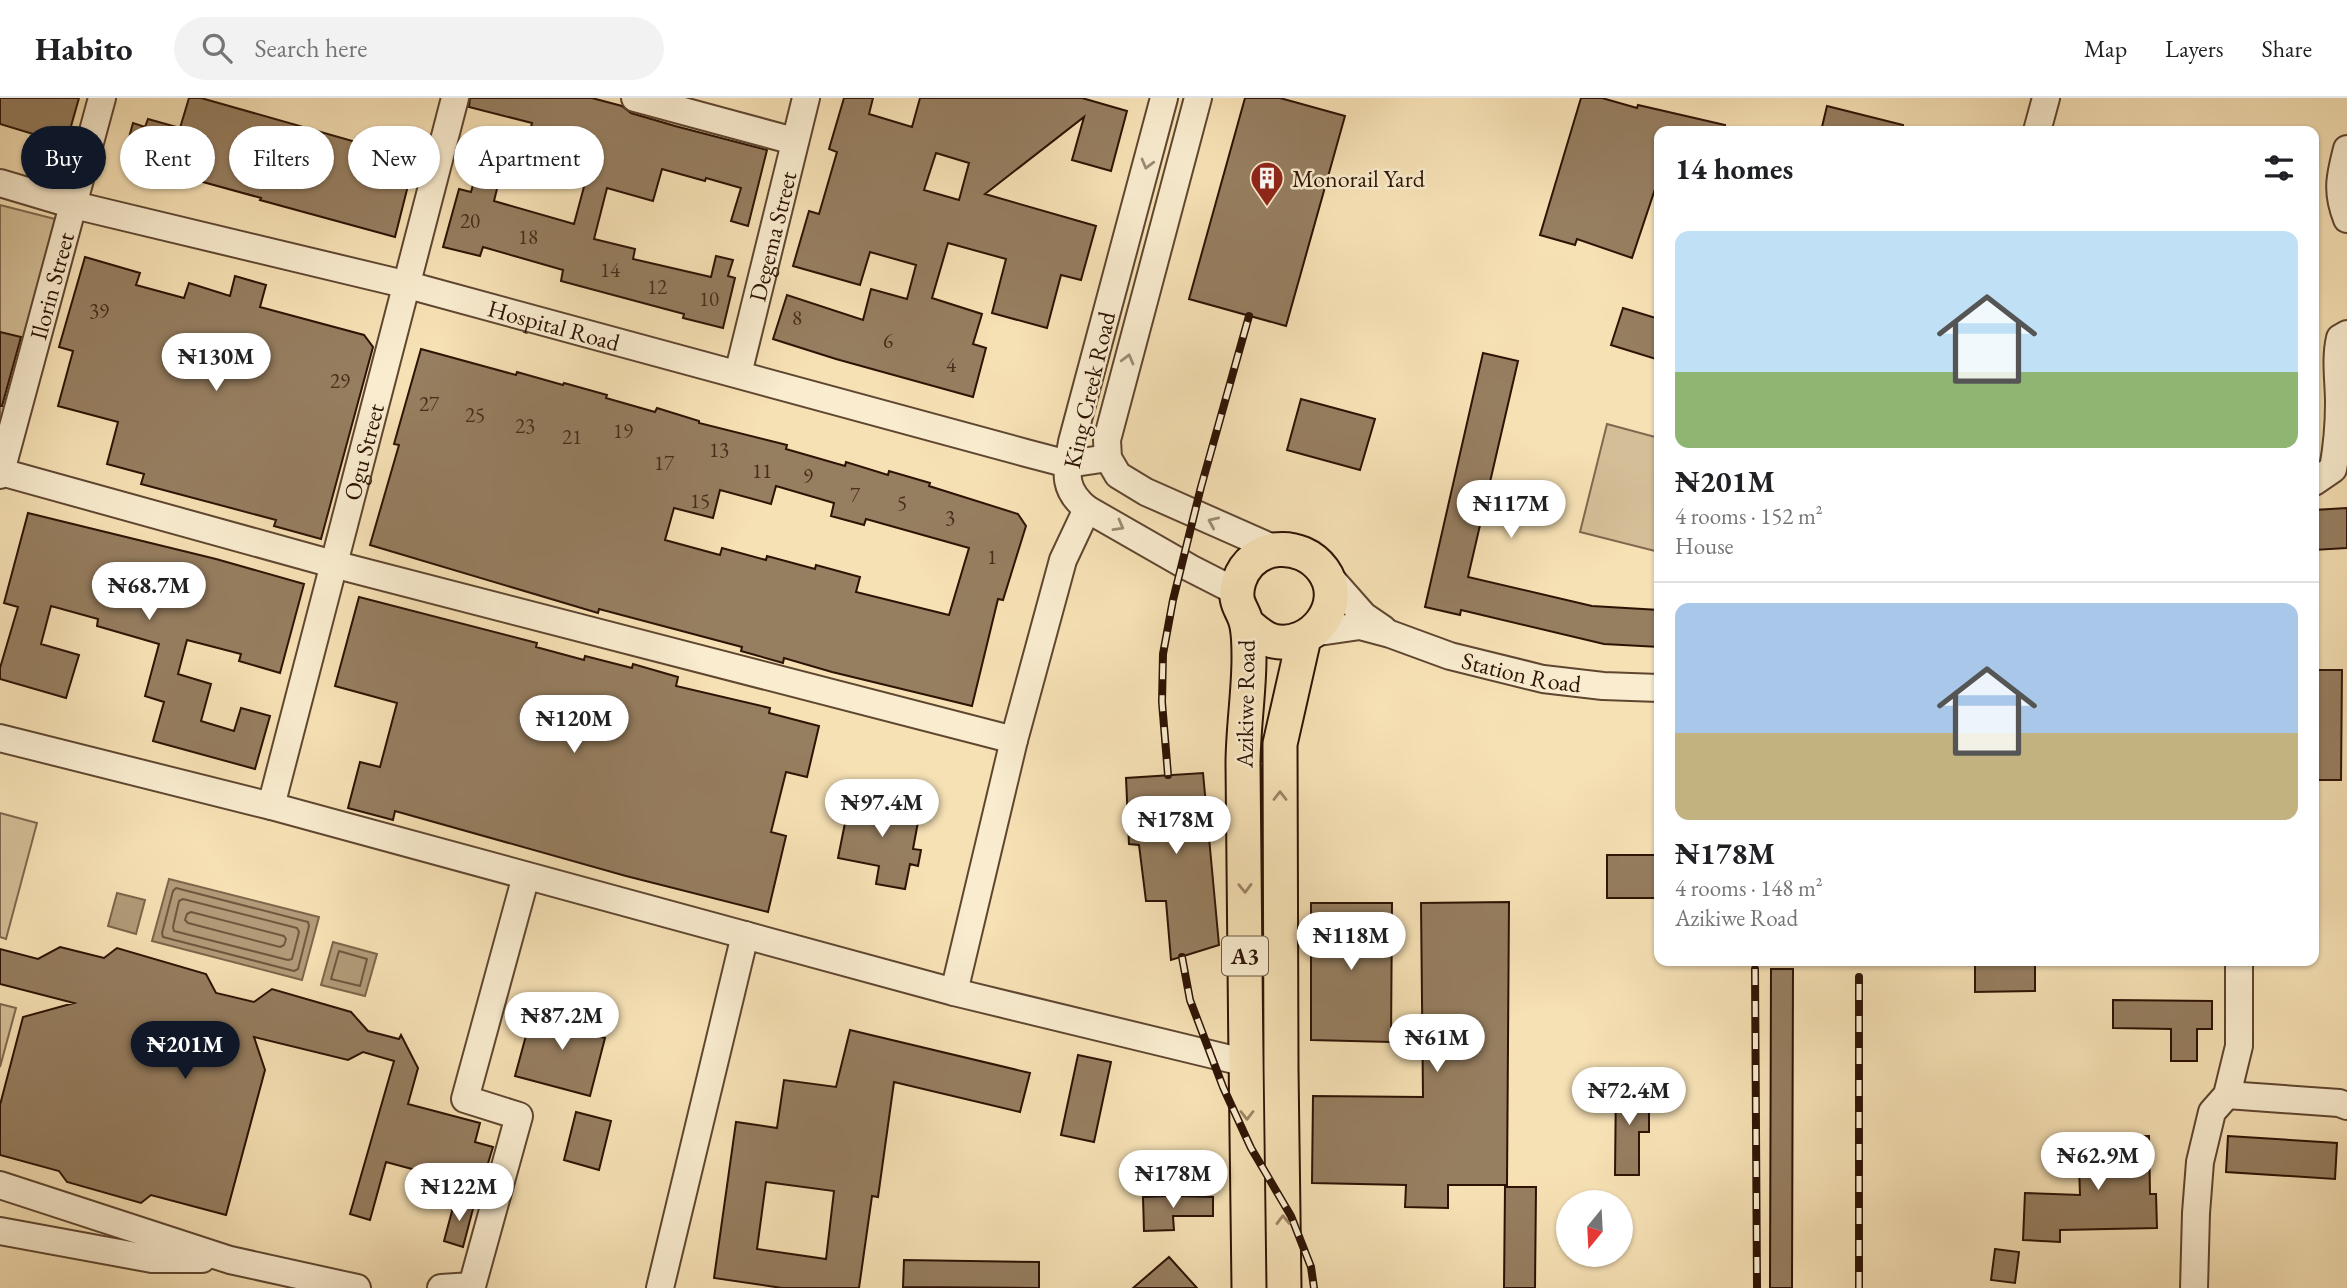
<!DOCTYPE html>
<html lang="en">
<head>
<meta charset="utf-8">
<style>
	:root { --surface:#fff; --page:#f2f2f2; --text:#202124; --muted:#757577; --line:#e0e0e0; --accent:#111827 }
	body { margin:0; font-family:"EB Garamond",serif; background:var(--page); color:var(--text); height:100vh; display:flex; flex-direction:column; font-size:26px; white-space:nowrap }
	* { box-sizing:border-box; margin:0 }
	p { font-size:23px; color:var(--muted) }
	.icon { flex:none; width:38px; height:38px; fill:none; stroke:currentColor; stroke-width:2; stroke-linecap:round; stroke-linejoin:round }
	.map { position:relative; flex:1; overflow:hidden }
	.side { position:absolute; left:1654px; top:28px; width:665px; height:840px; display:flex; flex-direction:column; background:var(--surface); border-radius:14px; box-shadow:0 2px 5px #0004 }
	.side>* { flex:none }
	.guide { position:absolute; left:21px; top:28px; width:665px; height:63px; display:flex; gap:14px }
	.needle { width:46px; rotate:198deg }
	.tools { position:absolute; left:1556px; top:1092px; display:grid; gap:14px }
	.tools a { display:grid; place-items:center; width:77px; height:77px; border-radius:50%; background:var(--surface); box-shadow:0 2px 5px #0004; font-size:35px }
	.price { position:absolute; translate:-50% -60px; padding:0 16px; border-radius:24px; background:#fff; color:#222; font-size:23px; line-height:46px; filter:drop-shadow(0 2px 4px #0008) }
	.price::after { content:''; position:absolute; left:50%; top:42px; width:21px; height:16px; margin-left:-10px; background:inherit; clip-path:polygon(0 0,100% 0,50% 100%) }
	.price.active { background:var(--accent); color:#fff }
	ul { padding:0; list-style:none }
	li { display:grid; align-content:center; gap:14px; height:371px; padding:0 21px }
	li+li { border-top:2px solid var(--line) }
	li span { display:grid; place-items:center; height:217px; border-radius:14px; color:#555 }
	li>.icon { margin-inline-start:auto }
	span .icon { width:126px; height:126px; fill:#fffc; stroke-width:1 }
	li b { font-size:30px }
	h2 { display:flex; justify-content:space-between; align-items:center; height:84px; padding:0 21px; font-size:30px }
	.chip { padding:0 24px; border-radius:32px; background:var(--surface); box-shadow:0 2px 5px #0004; font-size:24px; line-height:63px }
	.chip.active { background:var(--accent); color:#fff }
	header { display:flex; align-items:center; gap:42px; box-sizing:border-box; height:98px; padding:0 35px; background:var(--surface); border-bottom:2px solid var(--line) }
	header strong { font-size:33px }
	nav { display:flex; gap:38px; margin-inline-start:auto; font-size:24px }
	.search { width:490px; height:63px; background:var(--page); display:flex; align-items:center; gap:18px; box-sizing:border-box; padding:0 24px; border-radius:38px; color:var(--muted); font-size:26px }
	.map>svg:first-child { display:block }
	.green { fill:#d4be97; stroke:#80684e; stroke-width:2 }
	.water { fill:#b29b79; stroke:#7d654a; stroke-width:2 }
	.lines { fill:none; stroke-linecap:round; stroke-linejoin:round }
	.shore { stroke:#70573e; stroke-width:2 }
	.building { fill:#967e60; stroke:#2d1304; stroke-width:2; fill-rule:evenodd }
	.minor-casing { stroke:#5f4630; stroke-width:30 }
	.major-casing { stroke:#2d1304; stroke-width:37 }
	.minor { stroke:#f9eccf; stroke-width:26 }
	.major { stroke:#f6e1b5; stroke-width:33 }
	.rail-casing { stroke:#2d1304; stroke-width:8 }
	.rail { stroke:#f9eccf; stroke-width:5; stroke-dasharray:16; stroke-linecap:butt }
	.oneway { stroke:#9d8a74 }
	.oneway2 { stroke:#9c8465 }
	.labels { text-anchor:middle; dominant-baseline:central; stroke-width:5; stroke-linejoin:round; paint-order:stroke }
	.number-label { font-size:21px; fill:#472e1b }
	.shield { fill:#f9eccf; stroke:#6a5441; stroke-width:2 }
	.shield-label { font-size:23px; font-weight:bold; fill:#2d1304 }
	.poi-label { font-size:24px; fill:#2d1304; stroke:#f9eccf; text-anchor:start }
	.street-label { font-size:24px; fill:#2d1304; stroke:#f9eccf }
</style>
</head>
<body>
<header>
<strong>Habito</strong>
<div class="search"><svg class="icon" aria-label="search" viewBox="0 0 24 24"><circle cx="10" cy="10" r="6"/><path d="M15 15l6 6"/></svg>Search here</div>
<nav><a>Map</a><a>Layers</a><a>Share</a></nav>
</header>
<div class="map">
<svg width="2347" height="1190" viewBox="0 0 2347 1190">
	<rect width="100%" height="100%" fill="#f6e1b5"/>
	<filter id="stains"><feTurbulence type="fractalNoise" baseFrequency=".00286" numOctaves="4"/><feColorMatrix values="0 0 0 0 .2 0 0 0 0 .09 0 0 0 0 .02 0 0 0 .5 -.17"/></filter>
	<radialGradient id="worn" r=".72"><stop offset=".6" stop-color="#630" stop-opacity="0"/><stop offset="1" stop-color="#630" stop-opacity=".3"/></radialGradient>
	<path class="green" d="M0,107L55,121L0,330Z
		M1607,326L1659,340V454L1580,434Z
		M0,715L37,725L6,841L0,839Z
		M0,906L16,910L0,969Z"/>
	<path class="water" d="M169,781L319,819L302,882L152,843Z
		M117,795L145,802L136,836L108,828Z
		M333,844L377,856L365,898L321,887Z"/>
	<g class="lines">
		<path class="shore" d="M176,790L308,824L309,828L298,871L294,873L163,839L162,835L173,793Z
			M183,801L297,830L299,834L292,861L288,862L174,833L173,829L179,803Z
			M191,814L284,838L286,841L284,847L280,849L188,825L185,822L187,816Z
			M339,853L367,861L360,888L331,881Z"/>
	</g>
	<path class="building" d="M0,0H79L66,46L0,26Z
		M189,0H201L398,56L402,43L418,48L395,139L260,102L261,100L152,70L151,72L131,67L135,57L125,54L133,25L145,29L148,21L180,30Z
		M470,0H592L622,8L631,15L675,28L767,52L748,128L731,123L741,90L706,80L705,83L662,71L653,103L607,90L594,141L635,151L633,161L711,179L716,158L733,162L728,178L735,180L723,230L683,220L684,216L561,183L563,172L483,149L480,158L443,149L459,91L471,94L477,73L500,79L494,103L574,126L585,85L521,67L532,25L469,9Z
		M844,0H873L869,16L912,29L920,0H1082L1127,13L1111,73L1072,62L1084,19L985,96L1096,128L1081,182L1061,177L1047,230L992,215L1006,161L948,145L932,200L982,216L973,246L986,250L973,299L836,261L773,241L787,197L863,222L871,191L907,201L916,167L870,154L860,187L793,168L809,113L819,116L837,54L829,51ZM936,55L969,65L959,102L924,92Z
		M1245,0H1280L1345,18L1286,228L1189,201Z
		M1581,0H1602L1637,10L1638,7L1725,27L1724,33H1659V79L1632,160L1577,141L1575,147L1540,137Z
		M1827,8L1903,27L1902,33H1821Z
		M85,159L140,175L136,187L184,200L189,185L230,198L235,178L266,187L260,209L364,237L373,249L321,441L274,428L276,422L141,386L144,376L107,366L118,324L58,308L73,253L59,249Z
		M1623,210L1659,221V262L1611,247Z
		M0,234L21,239L2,308H0Z
		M421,251L516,277L517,274L563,287L564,285L607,297L606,300L655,314L657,310L699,323V325L787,347L786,351L845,368L846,364L888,377L889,373L930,385L929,388L1018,416L1026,428L1003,502L998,501L972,608L832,574L784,560L783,565L741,553L742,549L599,511L598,515L370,447L399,347L394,346ZM776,388L834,405L831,418L864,427L866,421L969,450L949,517L856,494L860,479L816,467L815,471L767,458L766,462L722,450L720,457L665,442L674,410L713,420L720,392L771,406Z
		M1483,255L1518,263L1468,479L1592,508L1659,512V549L1604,546L1461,512L1460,517L1425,509Z
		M1301,301L1375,321L1360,372L1287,352Z
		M2347,410V450L2314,452V412Z
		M28,415L216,461L304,486L280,575L239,563L241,556L187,542L178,576L211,586L201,623L234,633L241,610L270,618L255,671L153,643L164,604L145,598L159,546L97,528L98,521L51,508L41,546L79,557L66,600L0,581V570L18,509L4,505Z
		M359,499L537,545L536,549L584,562L585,558L632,570L633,566L678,579L676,588L770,610L769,615L819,628L807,679L786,674L771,734L786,738L768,814L626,778L395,713L393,722L348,710L360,664L380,669L397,605L335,588Z
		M2314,572H2342L2341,682H2314Z
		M1203,675L1219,847L1171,862L1166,803H1146L1139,747L1129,746L1126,680Z
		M850,700L897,709L898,702L917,706L916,713H920L913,751L921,752L918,768L910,766L905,791L876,786L879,768L838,760Z
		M1607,757H1659V800H1607Z
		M1509,804L1507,1087H1448V1110L1405,1109L1406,1087L1312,1085L1313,998L1423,999L1421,805Z
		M1311,805H1392L1391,944L1311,942Z
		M60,849L104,860L117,850L206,876L216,895L254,904L272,891L351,914L368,933L399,941L401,937L418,970L408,1006L480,1025L475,1044L493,1049L485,1075L468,1070L464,1085L386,1064L370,1122L350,1116L394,963L363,954L348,962L254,939L265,972L226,1117L151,1097L141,1105L67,1084L59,1073L0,1057V1007L23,919L74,905L0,886V851L38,861Z
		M1975,863H2035V893L1975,894Z
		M1771,871H1793L1792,1190H1770Z
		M561,900L587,907L580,933L605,940L590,998L515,978L530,923L553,929Z
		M2113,902L2212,903V931H2197V963H2171V931L2113,930Z
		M850,932L1030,975L1020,1014L894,984L878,1099L872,1098L859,1190H782L714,1180L736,1024L777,1030L784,982L836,989ZM766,1084L834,1093L826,1161L757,1151Z
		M1078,957L1111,964L1094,1044L1061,1037Z
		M1616,982H1640V1010H1649V1034H1639V1077H1615Z
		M576,1014L611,1023L599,1072L564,1062Z
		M2149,1038L2150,1096H2156L2157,1130L2060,1132V1144L2023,1142L2025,1095L2080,1097L2078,1039Z
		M2228,1038L2337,1045L2335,1081L2226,1074Z
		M1505,1089H1536L1535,1190H1504Z
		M1173,1098L1213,1099V1118H1173L1174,1132L1144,1133L1143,1099Z
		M455,1102L474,1107L463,1149L444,1143Z
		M1995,1151L2019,1154L2015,1185L1991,1182Z
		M1169,1159L1197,1190H1133Z
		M904,1162L1039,1164V1190L903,1189Z"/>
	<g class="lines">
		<defs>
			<g id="minor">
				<path d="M635,0L794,43"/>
				<path d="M1164,0L1072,344C1067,373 1061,390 1087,411L1190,470L1237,494"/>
				<path d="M1198,0L1107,342L1108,360L1118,377L1146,394L1275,451"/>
				<path d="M2037,33L2046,0"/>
				<path d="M2347,51C2340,78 2336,94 2347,121"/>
				<path id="s1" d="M0,85L74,107L408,187L1026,355L1068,366L1108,360"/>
				<path id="s2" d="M738,276L806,0"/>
				<path d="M1,374L333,466L1014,642"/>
				<path id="s3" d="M0,377L102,0"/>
				<path d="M2314,384L2333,371C2337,349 2339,328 2339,305C2339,284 2335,261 2340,240L2347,236"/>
				<path d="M1326,475L1364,518L1383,531"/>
				<path id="s4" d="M1312,535L1360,528L1390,536L1450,558L1543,581L1603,588L1659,590"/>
				<path d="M0,640L271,708L954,894L1247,965"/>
				<path id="s5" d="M271,708L455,0"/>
				<path d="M954,894L1014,642L1063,462L1087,411"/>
				<path d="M2227,997L2339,1005L2347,1008"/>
				<path d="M0,1087L230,1162L357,1190"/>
				<path d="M0,1133L152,1161H202"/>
				<path d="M441,1190L472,1188L519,1018L465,1001L526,778"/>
				<path d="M660,1190L745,837"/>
				<path d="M2194,1190L2196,1115L2200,1064L2212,1014L2227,997L2239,948V863"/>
			</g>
			<path id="major" d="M1247,526C1255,533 1262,540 1273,543C1312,552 1348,506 1323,472C1301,442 1252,444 1239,483C1232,507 1244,510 1247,528C1249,538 1249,550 1249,560C1249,595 1243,631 1243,666C1244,841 1247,1015 1249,1190
				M1284,1190L1281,971L1280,646L1304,540"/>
		</defs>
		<use href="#minor" class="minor-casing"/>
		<use href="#major" class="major-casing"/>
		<use href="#minor" class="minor"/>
		<use href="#major" class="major"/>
		<defs>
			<path id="rail" d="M1168,677L1162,604L1163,556L1173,502L1201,389L1249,218
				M1182,859L1190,902L1223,989L1251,1050L1291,1118L1311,1169L1314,1190
				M1755,871L1757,1190
				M1859,1190V879"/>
		</defs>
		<use href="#rail" class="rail-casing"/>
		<use href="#rail" class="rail"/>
	</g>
	<defs><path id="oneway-chevron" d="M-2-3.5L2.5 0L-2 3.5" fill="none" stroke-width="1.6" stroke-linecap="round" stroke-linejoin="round" transform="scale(1.75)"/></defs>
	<g class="oneway">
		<use href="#oneway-chevron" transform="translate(1147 66) rotate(105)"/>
		<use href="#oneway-chevron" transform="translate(1128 261) rotate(-75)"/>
		<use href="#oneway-chevron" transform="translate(1213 424) rotate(-156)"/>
		<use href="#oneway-chevron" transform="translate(1119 428) rotate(29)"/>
	</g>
	<g class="oneway2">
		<use href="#oneway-chevron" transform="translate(1280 698) rotate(-90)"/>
		<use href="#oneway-chevron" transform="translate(1245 790) rotate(89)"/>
		<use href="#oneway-chevron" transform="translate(1247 1017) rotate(90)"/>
		<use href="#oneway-chevron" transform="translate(1283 1122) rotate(-91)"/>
	</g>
	<defs>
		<symbol id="building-pin" viewBox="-11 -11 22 30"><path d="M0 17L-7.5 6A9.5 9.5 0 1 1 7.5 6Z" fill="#8f2418" stroke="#f9eccf"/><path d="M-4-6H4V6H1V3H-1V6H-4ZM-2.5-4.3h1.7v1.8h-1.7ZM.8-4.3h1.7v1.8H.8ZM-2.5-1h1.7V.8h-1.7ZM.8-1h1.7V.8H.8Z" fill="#fff"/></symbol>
	</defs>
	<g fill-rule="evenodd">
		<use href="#building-pin" x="1248" y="61" width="38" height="52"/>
	</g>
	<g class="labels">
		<g class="number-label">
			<text x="470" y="122">20</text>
			<text x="528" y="138">18</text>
			<text x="610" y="171">14</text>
			<text x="657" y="188">12</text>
			<text x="709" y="200">10</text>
			<text x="99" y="212">39</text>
			<text x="797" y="219">8</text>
			<text x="888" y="242">6</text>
			<text x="951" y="266">4</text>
			<text x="340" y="282">29</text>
			<text x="429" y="305">27</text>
			<text x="475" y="316">25</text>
			<text x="525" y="327">23</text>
			<text x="623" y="332">19</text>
			<text x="572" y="338">21</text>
			<text x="719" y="351">13</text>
			<text x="664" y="364">17</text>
			<text x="762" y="372">11</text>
			<text x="808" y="377">9</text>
			<text x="855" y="396">7</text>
			<text x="700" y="402">15</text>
			<text x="902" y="404">5</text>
			<text x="950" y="419">3</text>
			<text x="992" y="458">1</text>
		</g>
		<rect class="shield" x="1222" y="838.5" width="46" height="39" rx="5"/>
		<g class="shield-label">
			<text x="1245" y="858">A3</text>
		</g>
		<g class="poi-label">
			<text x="1292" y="80">Monorail Yard</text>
		</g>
		<g class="street-label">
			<text stroke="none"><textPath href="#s2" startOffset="142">Degema Street</textPath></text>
			<text stroke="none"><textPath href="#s3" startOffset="196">Ilorin Street</textPath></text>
			<text stroke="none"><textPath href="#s1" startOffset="572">Hospital Road</textPath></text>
			<text transform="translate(1089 292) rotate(-77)">King Creek Road</text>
			<text stroke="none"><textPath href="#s5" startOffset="366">Ogu Street</textPath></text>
			<text stroke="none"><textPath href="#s4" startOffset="217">Station Road</textPath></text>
			<text transform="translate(1245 606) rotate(-89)">Azikiwe Road</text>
		</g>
	</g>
	<rect width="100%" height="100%" filter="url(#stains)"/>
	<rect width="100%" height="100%" fill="url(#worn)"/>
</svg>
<div class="tools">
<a><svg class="needle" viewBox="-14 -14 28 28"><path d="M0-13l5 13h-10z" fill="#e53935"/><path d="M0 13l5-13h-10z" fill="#757577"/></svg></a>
</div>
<b class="price" style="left:216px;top:295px">₦130M</b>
<b class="price" style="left:1511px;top:442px">₦117M</b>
<b class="price" style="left:149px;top:524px">₦68.7M</b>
<b class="price" style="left:574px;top:657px">₦120M</b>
<b class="price" style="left:882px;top:741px">₦97.4M</b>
<b class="price" style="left:1176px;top:758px">₦178M</b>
<b class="price" style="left:1351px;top:874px">₦118M</b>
<b class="price" style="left:562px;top:954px">₦87.2M</b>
<b class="price" style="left:1437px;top:976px">₦61M</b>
<b class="price active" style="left:185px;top:983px">₦201M</b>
<b class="price" style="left:1629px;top:1029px">₦72.4M</b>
<b class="price" style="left:2098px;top:1094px">₦62.9M</b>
<b class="price" style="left:1173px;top:1112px">₦178M</b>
<b class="price" style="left:459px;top:1125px">₦122M</b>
<div class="guide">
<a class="chip active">Buy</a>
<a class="chip">Rent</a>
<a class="chip">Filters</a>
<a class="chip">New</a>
<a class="chip">Apartment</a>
</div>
<section class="side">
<h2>14 homes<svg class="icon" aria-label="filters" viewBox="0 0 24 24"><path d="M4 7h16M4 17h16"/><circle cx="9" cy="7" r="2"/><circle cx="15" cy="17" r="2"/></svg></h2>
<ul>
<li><span style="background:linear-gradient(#bfe0f5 65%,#8fb573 0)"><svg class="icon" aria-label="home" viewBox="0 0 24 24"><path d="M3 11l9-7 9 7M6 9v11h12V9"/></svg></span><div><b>₦201M</b><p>4 rooms · 152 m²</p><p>House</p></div></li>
<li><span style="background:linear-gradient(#a9c7e8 60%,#c2b280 0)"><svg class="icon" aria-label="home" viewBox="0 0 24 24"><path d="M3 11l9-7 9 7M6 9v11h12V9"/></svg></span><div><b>₦178M</b><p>4 rooms · 148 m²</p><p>Azikiwe Road</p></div></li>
</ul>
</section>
</div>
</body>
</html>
